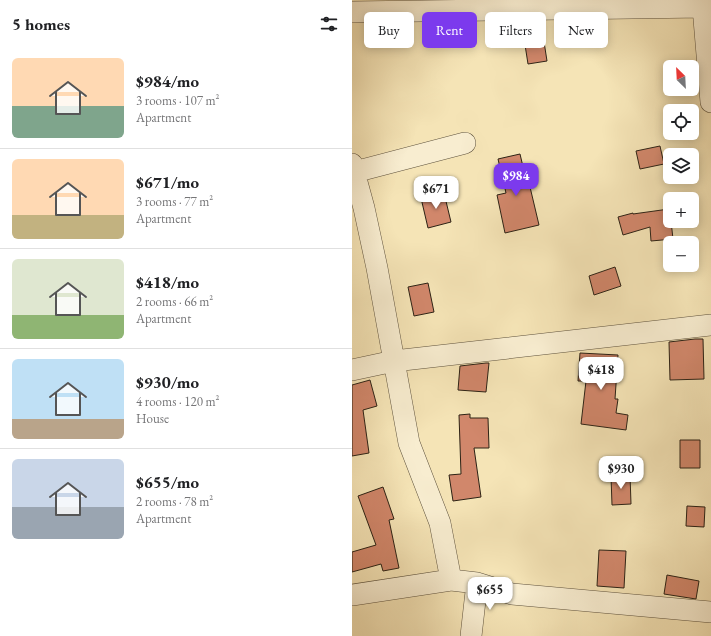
<!DOCTYPE html>
<html lang="en">
<head>
<meta charset="utf-8">
<style>
	:root { --surface:#fff; --page:#f2f2f2; --text:#202124; --muted:#757577; --line:#e0e0e0; --accent:#7c3aed }
	body { margin:0; font-family:"EB Garamond",serif; background:var(--page); color:var(--text); height:100vh; display:flex; flex-direction:column; font-size:15px; white-space:nowrap }
	* { box-sizing:border-box; margin:0 }
	p { font-size:13px; color:var(--muted) }
	.icon { flex:none; width:22px; height:22px; fill:none; stroke:currentColor; stroke-width:2; stroke-linecap:round; stroke-linejoin:round }
	.map { position:relative; flex:1; overflow:hidden }
	.details { display:flex; flex-direction:column; background:var(--surface); width:352px }
	.details>* { flex:none }
	.guide { position:absolute; left:12px; top:12px; width:287px; height:36px; display:flex; gap:8px }
	.needle { width:26px; rotate:336deg }
	.tools { position:absolute; left:311px; top:60px; display:grid; gap:8px }
	.tools a { display:grid; place-items:center; width:36px; height:36px; border-radius:6px; background:var(--surface); box-shadow:0 2px 10px #0003; font-size:20px }
	.price { position:absolute; translate:-50% -34px; padding:0 9px; border-radius:8px; background:#fff; color:#222; font-size:13px; line-height:26px; filter:drop-shadow(0 1px 2px #0008) }
	.price::after { content:''; position:absolute; left:50%; top:24px; width:12px; height:9px; margin-left:-6px; background:inherit; clip-path:polygon(0 0,100% 0,50% 100%) }
	.price.current { background:var(--accent); color:#fff }
	ul { padding:0; list-style:none }
	li { display:flex; align-items:center; gap:12px; height:100px; padding:0 12px }
	li+li { border-top:1px solid var(--line) }
	li span { display:grid; place-items:center; flex:none; width:112px; height:80px; border-radius:6px; color:#555 }
	li>.icon { margin-inline-start:auto }
	span .icon { width:48px; height:48px; fill:#fffc; stroke-width:1 }
	li b { font-size:17px }
	h2 { display:flex; justify-content:space-between; align-items:center; height:48px; padding:0 12px; font-size:17px }
	.pill { padding:0 14px; border-radius:6px; background:var(--surface); box-shadow:0 2px 10px #0003; font-size:14px; line-height:36px }
	.pill.current { background:var(--accent); color:#fff }
	main { display:flex; flex:1; min-height:0 }
	.map>svg:first-child { display:block }
	.building { fill:#d1876b; stroke:#2c2215 }
	.lines { fill:none; stroke-linecap:round; stroke-linejoin:round }
	.street-casing { stroke:#5e523d; stroke-width:22 }
	.street { stroke:#f8edd0; stroke-width:21 }
</style>
</head>
<body>
<main>
<section class="details">
<h2>5 homes<svg class="icon" aria-label="filters" viewBox="0 0 24 24"><path d="M4 7h16M4 17h16"/><circle cx="9" cy="7" r="2"/><circle cx="15" cy="17" r="2"/></svg></h2>
<ul>
<li><span style="background:linear-gradient(#ffd9b3 60%,#7fa58c 0)"><svg class="icon" aria-label="home" viewBox="0 0 24 24"><path d="M3 11l9-7 9 7M6 9v11h12V9"/></svg></span><div><b>$984/mo</b><p>3 rooms · 107 m²</p><p>Apartment</p></div></li>
<li><span style="background:linear-gradient(#ffd9b3 70%,#c2b280 0)"><svg class="icon" aria-label="home" viewBox="0 0 24 24"><path d="M3 11l9-7 9 7M6 9v11h12V9"/></svg></span><div><b>$671/mo</b><p>3 rooms · 77 m²</p><p>Apartment</p></div></li>
<li><span style="background:linear-gradient(#dfe7d0 70%,#8fb573 0)"><svg class="icon" aria-label="home" viewBox="0 0 24 24"><path d="M3 11l9-7 9 7M6 9v11h12V9"/></svg></span><div><b>$418/mo</b><p>2 rooms · 66 m²</p><p>Apartment</p></div></li>
<li><span style="background:linear-gradient(#bfe0f5 75%,#b9a48a 0)"><svg class="icon" aria-label="home" viewBox="0 0 24 24"><path d="M3 11l9-7 9 7M6 9v11h12V9"/></svg></span><div><b>$930/mo</b><p>4 rooms · 120 m²</p><p>House</p></div></li>
<li><span style="background:linear-gradient(#c9d6e8 60%,#9aa5b1 0)"><svg class="icon" aria-label="home" viewBox="0 0 24 24"><path d="M3 11l9-7 9 7M6 9v11h12V9"/></svg></span><div><b>$655/mo</b><p>2 rooms · 78 m²</p><p>Apartment</p></div></li>
</ul>
</section>
<div class="map">
<svg width="359" height="636" viewBox="0 0 359 636">
	<rect width="100%" height="100%" fill="#f5e4b6"/>
	<filter id="stains"><feTurbulence type="fractalNoise" baseFrequency=".005" numOctaves="4"/><feColorMatrix values="0 0 0 0 .2 0 0 0 0 .09 0 0 0 0 .02 0 0 0 .5 -.17"/></filter>
	<radialGradient id="worn" r=".72"><stop offset=".6" stop-color="#630" stop-opacity="0"/><stop offset="1" stop-color="#630" stop-opacity=".3"/></radialGradient>
	<path class="building" d="M190,29L195,61L176,64L171,32Z
		M308,146L312,164L288,169L284,151Z
		M168,154L176,188L178,187L187,225L153,233L145,195L154,193L146,159Z
		M92,193L99,222L76,228L69,198Z
		M317,209L318,221H319L321,239L299,241L298,227L271,235L266,217L281,213V214Z
		M263,267L269,286L242,295L237,276Z
		M76,283L82,312L62,316L56,287Z
		M343,339H351L352,379L318,380L317,342Z
		M228,353L266,355L263,399H266L264,413L276,415L274,430L229,424L234,381H226Z
		M134,363H137L134,392L106,390L108,366Z
		M18,380L25,406L11,410L17,453L0,456V385Z
		M118,414V418H136L137,448H122L129,497L101,501L97,475L109,474L107,415Z
		M328,440H348V468H328Z
		M278,475L279,504L260,505L259,476Z
		M31,487L42,519L37,520L47,568L31,571L29,564L0,572V552L24,545L6,496Z
		M335,506L353,507L352,527L334,526Z
		M247,550L274,551L272,588L245,586Z
		M315,575L347,581L344,599L312,594Z"/>
	<g class="lines">
		<defs>
			<path id="street" d="M351,7L359,102
				M0,12L351,7V0
				M0,164L12,208L25,268L57,443L88,523L99,580L125,583L160,594L359,612
				M2,172L113,143
				M0,370L42,361L359,325
				M0,595L99,580
				M119,636L125,583"/>
		</defs>
		<use href="#street" class="street-casing"/>
		<use href="#street" class="street"/>
	</g>
	<rect width="100%" height="100%" filter="url(#stains)"/>
	<rect width="100%" height="100%" fill="url(#worn)"/>
</svg>
<div class="tools">
<a><svg class="needle" viewBox="-14 -14 28 28"><path d="M0-13l5 13h-10z" fill="#e53935"/><path d="M0 13l5-13h-10z" fill="#757577"/></svg></a>
<a><svg class="icon" aria-label="locate" viewBox="0 0 24 24"><circle cx="12" cy="12" r="6"/><path d="M12 2v4M12 18v4M2 12h4M18 12h4"/></svg></a>
<a><svg class="icon" aria-label="layers" viewBox="0 0 24 24"><path d="M12 4l9 5-9 5-9-5zM3 14l9 5 9-5"/></svg></a>
<a>+</a>
<a>−</a>
</div>
<b class="price current" style="left:164px;top:197px">$984</b>
<b class="price" style="left:84px;top:210px">$671</b>
<b class="price" style="left:249px;top:391px">$418</b>
<b class="price" style="left:269px;top:490px">$930</b>
<b class="price" style="left:138px;top:611px">$655</b>
<div class="guide">
<a class="pill">Buy</a>
<a class="pill current">Rent</a>
<a class="pill">Filters</a>
<a class="pill">New</a>
</div>
</div>
</main>
</body>
</html>
